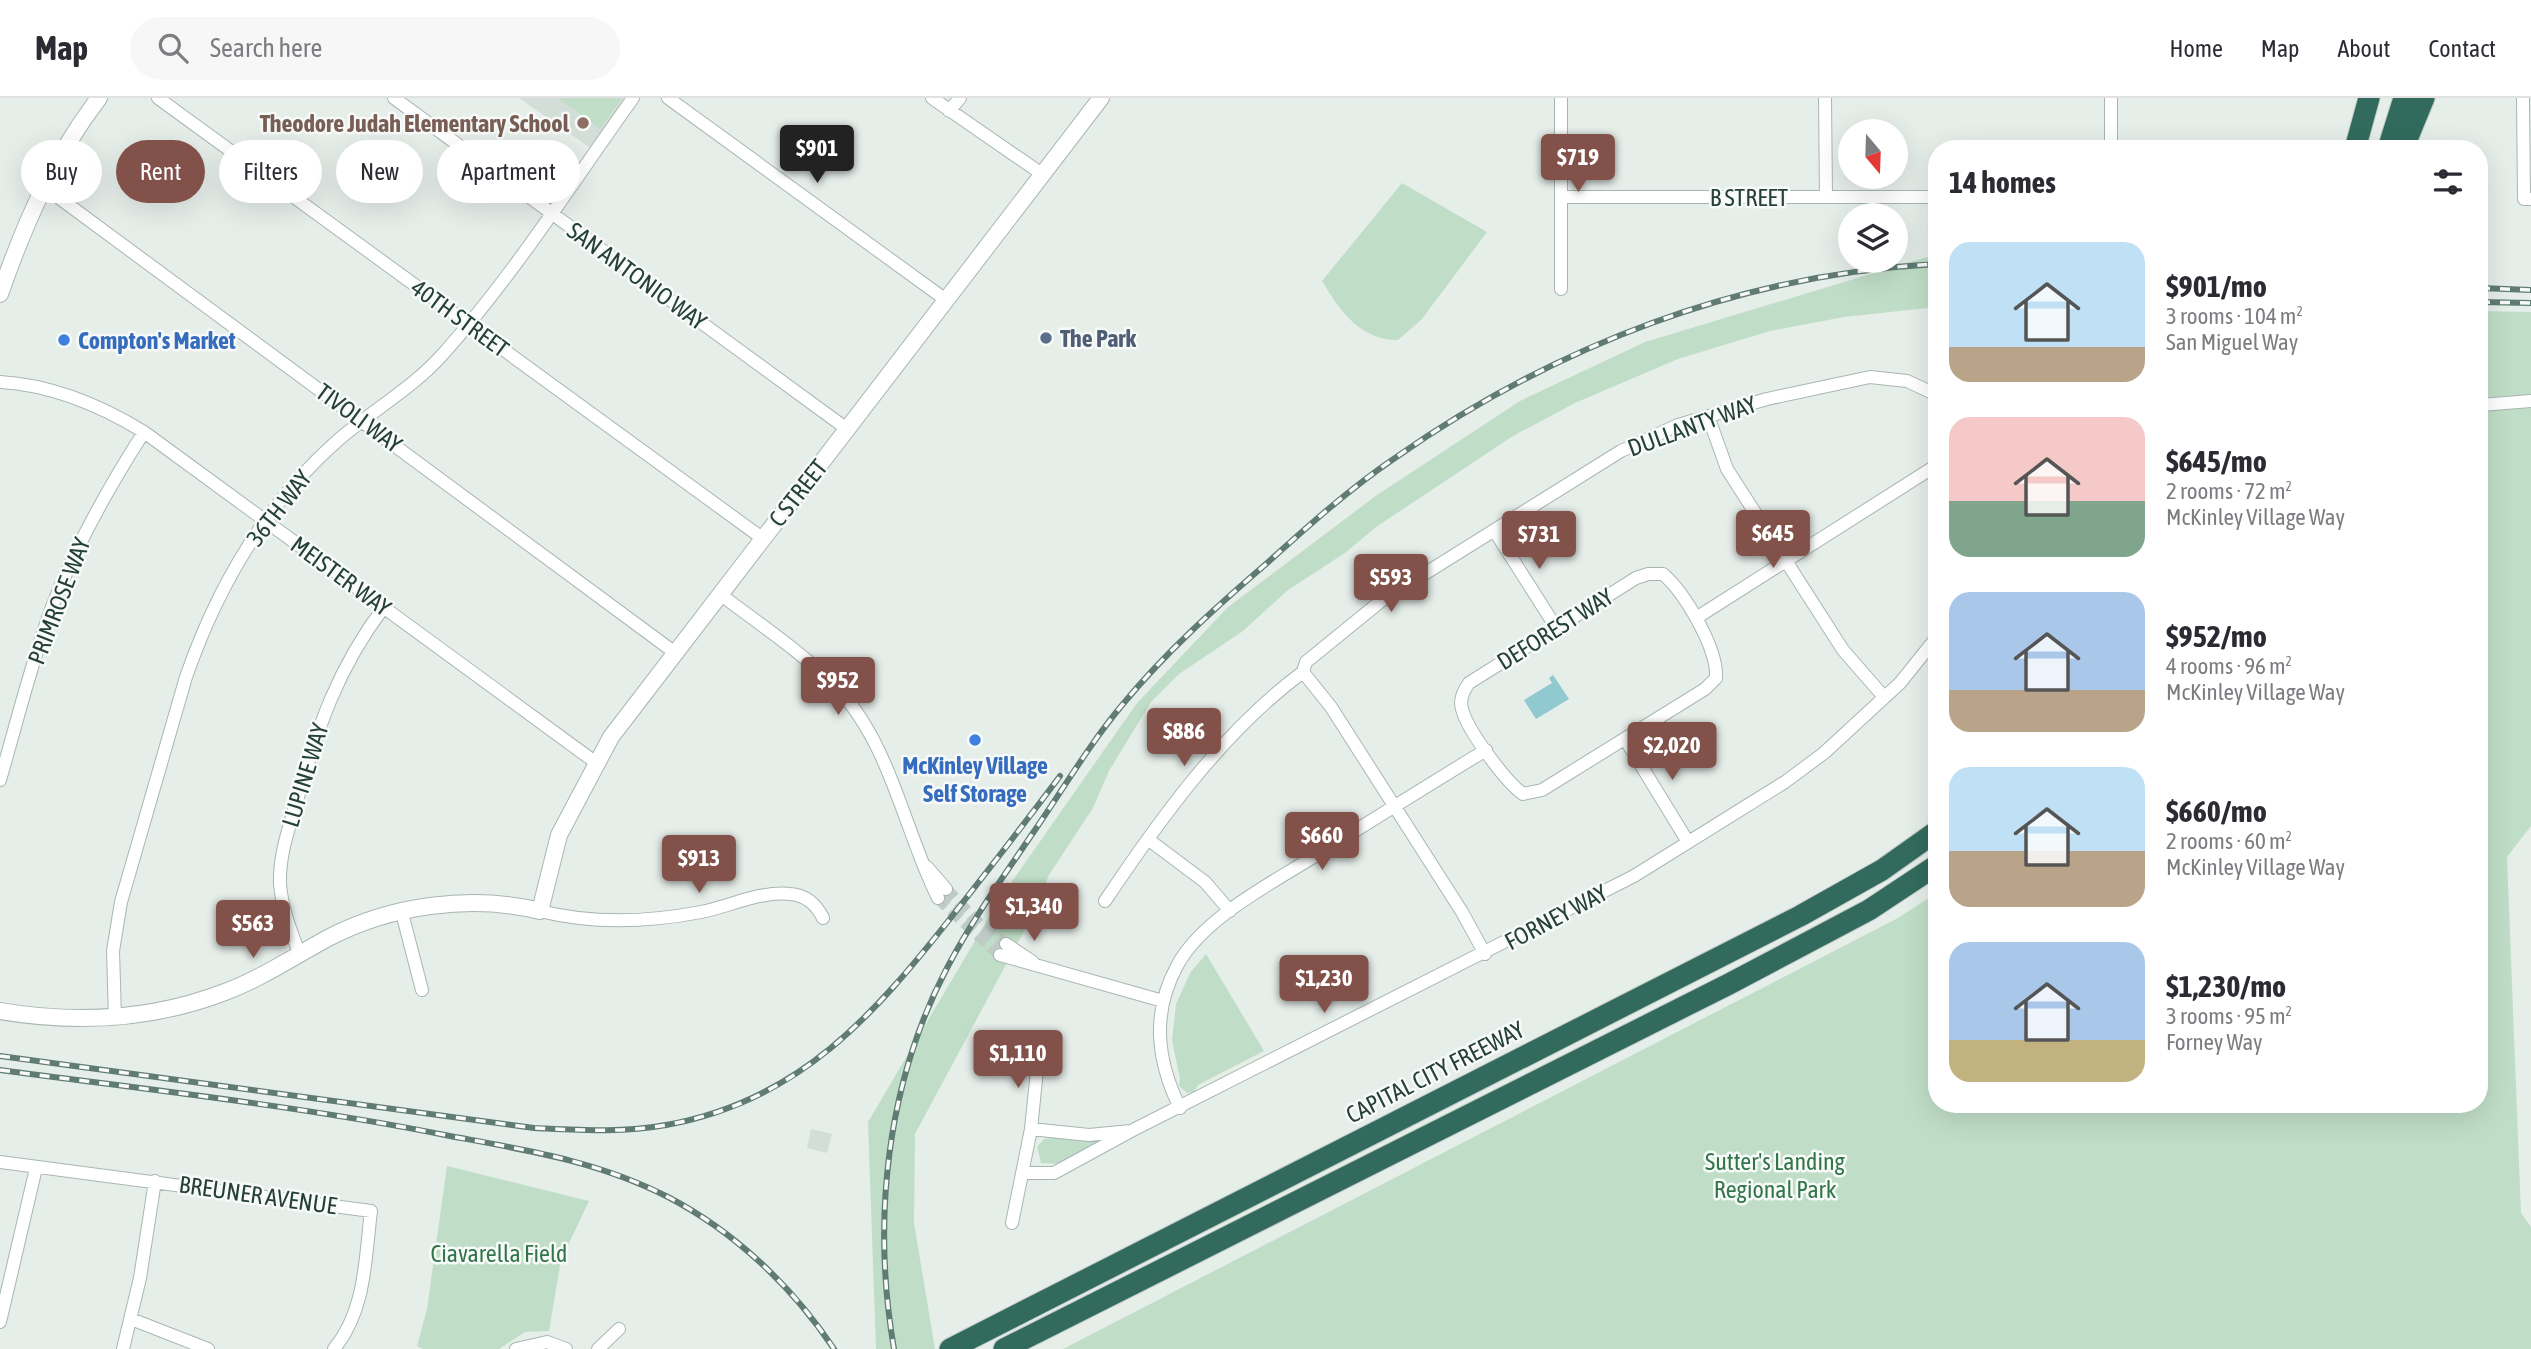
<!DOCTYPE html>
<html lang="en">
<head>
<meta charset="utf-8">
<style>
	:root { --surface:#fff; --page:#f7f7f7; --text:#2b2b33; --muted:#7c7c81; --line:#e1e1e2; --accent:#82524a }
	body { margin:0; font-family:"Asap Condensed",sans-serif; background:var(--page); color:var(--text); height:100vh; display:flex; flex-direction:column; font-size:26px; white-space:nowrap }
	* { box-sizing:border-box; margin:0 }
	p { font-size:23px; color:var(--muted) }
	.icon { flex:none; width:38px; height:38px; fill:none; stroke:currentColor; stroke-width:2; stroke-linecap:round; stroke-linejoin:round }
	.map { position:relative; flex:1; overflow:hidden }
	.drawer { position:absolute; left:1928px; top:42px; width:560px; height:973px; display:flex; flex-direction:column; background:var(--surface); border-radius:28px; box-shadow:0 7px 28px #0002 }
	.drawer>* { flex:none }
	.top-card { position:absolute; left:21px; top:42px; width:665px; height:63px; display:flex; gap:14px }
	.needle { width:46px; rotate:161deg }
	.controls { position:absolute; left:1838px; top:21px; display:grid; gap:14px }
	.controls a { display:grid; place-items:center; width:70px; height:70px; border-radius:50%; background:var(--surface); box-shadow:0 7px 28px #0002; font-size:35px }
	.price { position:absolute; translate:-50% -60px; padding:0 16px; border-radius:7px; background:var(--accent); color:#fff; font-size:23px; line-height:46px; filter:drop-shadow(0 2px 4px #0008) }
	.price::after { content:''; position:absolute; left:50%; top:42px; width:21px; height:16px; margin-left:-10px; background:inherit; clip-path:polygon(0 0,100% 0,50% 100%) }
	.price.active { background:#222; color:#fff }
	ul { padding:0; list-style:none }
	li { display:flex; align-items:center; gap:21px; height:175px; padding:0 21px }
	li span { display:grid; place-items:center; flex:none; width:196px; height:140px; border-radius:21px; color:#555 }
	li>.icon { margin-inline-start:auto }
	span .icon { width:84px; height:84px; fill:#fffc; stroke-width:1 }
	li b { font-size:30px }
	h2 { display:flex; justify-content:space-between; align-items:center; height:84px; padding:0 21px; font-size:30px }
	.pill { padding:0 24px; border-radius:32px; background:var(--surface); box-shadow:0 7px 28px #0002; font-size:24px; line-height:63px }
	.pill.active { background:var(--accent); color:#fff }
	header { display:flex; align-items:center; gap:42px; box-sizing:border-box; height:98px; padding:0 35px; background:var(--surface); border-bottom:2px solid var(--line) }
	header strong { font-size:33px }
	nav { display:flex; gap:38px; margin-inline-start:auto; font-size:24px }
	.search { width:490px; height:63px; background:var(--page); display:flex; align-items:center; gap:18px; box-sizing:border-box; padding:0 24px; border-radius:38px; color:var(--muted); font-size:26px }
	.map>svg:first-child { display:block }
	.built { fill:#d4ded9 }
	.green { fill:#c0dec7 }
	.water { fill:#91c9d0 }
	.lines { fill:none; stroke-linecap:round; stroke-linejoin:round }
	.minor-tunnel { stroke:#bfcbc6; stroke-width:12; stroke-dasharray:12 6; stroke-linecap:butt }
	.minor-casing { stroke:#a8b6b1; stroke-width:14 }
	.tertiary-casing { stroke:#a8b6b1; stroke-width:18 }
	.motorway-casing { stroke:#c2cac7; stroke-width:23 }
	.minor { stroke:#fff; stroke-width:12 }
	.tertiary { stroke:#fff; stroke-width:16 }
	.motorway { stroke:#326b5d; stroke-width:21 }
	.rail-casing { stroke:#607b73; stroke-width:6 }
	.rail { stroke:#f7faf8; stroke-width:3.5; stroke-dasharray:10; stroke-linecap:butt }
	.education-dot { fill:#8d6e63; stroke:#f7faf8; stroke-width:2.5 }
	.service-dot { fill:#5c6f8a; stroke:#f7faf8; stroke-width:2.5 }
	.shop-dot { fill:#3f7fe0; stroke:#f7faf8; stroke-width:2.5 }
	.labels { text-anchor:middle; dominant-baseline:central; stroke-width:5; stroke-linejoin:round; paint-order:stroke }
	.education-label { font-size:24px; font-weight:bold; fill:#785e54; stroke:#f7faf8; text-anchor:end }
	.street-label { font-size:24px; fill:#254038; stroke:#f7faf8 }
	.service-label { font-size:24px; font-weight:bold; fill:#4e5e75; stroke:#f7faf8; text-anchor:start }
	.shop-label { font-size:24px; font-weight:bold; fill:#366cbe; stroke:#f7faf8; text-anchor:start }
	.park-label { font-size:24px; fill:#317549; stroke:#f7faf8 }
</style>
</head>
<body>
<header>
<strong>Map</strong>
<div class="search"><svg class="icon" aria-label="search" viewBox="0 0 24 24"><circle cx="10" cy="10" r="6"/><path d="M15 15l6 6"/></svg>Search here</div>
<nav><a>Home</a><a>Map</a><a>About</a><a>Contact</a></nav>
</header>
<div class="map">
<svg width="2531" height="1251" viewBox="0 0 2531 1251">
	<rect width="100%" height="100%" fill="#e6eeea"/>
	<path class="built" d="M519,0H629L592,51Z
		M811,1031L832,1036L827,1055L807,1050Z"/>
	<path class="green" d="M558,0H622L600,31Z
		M1402,85L1487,134L1422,221L1398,242C1360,242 1340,213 1322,183Z
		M1927,159L1937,161V209L1844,219L1770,233L1678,261L1575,305L1513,338L1376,429L1345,455L1288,492L1243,533L1179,576L1151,604L1109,673L1093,710L1049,777L1030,822L915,1036L914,1125L935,1251H876L868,1024L999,802L1137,605L1228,509L1377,397L1520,303L1645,244Z
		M2480,213L2531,214V728L2507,759L2521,1115L2531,1129V1251H1063L1896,821L1937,795V1006H2480Z
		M1206,856L1264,953L1198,987L1194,994L1187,995L1179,988L1180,981L1172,942L1176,906L1190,875Z
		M1057,1039L1111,1041L1061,1066L1041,1065L1037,1049L1044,1041Z
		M447,1068L589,1103L561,1162L549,1233L525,1234L499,1251H423L417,1248L427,1211Z"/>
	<path class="water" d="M1553,577L1569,601L1536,621L1524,602L1552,585L1549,580Z"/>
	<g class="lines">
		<path class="minor-tunnel" d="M946,791L979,826L1006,846
			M938,800L1000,857"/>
		<defs>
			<path id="minor" d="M158,0L762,440
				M394,0L847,331
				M668,0L946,202
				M932,0L1042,76
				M1561,0V191
				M1825,0L1826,99
				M2523,0L2524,101H2531
				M949,13L960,0
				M2111,51V0
				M43,88L674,554
				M1561,99H1937
				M0,284C53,287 100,307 144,334L595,664
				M2480,307L2531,303
				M1708,318L1727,371L1843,552L1884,599
				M1494,432L1557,531
				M1648,476H1663C1685,495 1718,551 1716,580L1705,591L1542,692L1523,696C1506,684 1467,632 1462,611C1459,602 1464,592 1469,585L1636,480Z
				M720,496C759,526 802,554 837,590C891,647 904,732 938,800
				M1696,520L1937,367
				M1625,641L1688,744
				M0,682C17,624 31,565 52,509C76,447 108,390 144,334
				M1149,742L1205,784L1230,813
				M927,769L946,791
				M1105,803C1160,721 1223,633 1303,574
				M540,813C592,826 649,824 701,814C731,808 759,793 790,796C806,797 816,806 823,820
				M402,815L422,892
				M1006,846L1033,864
				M1485,856L1462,814L1331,609L1303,574L1306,564L1381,503L1621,353L1678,327L1767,301L1870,279L1907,283L1937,297
				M300,857C291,834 282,811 280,786C279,757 289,730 297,702C318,629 337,571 384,509
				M1000,857L1163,903
				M115,919L113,853L121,804L186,579C217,490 265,407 336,344C371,313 412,291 443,256C513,178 572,85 633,0
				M1180,1010C1157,963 1151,916 1177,868C1202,820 1274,784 1318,756C1374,721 1430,686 1486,652
				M1131,1033L1634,778L1785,684L1824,655L1900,585L1937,539
				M0,1064L371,1113C365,1161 366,1212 334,1251
				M1024,1075H1054L1131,1033L1089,1037L1031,1031
				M1012,1125L1031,1031L1037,972L1041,967
				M131,1221L208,1251
				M0,1224L36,1070
				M123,1251L140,1180L155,1083
				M516,1251L547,1244L566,1251
				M598,1251L619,1231"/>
			<path id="tertiary" d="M0,196C25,125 53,60 99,0
				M0,913C76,926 152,922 225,894C262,880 293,859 328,840C391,807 472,796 540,813L559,737L611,639L1101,0"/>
			<path id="motorway" d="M2355,51L2369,0
				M2388,51L2404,0
				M2403,51L2424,0
				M950,1251L1800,818L1882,772L1937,733
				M1004,1251L1729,886L1869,812L1937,767"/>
		</defs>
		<use href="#minor" class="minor-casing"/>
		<use href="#tertiary" class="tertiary-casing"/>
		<use href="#motorway" class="motorway-casing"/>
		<use href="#minor" class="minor"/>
		<use href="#tertiary" class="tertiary"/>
		<use href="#motorway" class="motorway"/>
		<defs>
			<path id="rail" d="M2480,190L2531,192
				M2480,204L2531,205
				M0,958L534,1030C579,1032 622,1035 666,1027C800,1003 874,917 953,817C989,771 1025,725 1060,678
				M0,972C150,992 301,1008 450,1038C526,1052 598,1063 668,1099C735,1134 792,1188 834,1251
				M894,1251C872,1123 886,986 947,870C973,820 1006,775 1037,729C1065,688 1091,644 1123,606C1165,555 1216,509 1266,466C1307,429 1349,391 1395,360C1555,248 1741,176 1937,166"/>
		</defs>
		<use href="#rail" class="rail-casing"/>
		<use href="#rail" class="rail"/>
	</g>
	<circle class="education-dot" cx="583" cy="25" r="7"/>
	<circle class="service-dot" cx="1046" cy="240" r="7"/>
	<g class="shop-dot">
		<circle cx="64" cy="242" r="7"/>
		<circle cx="975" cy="642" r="7"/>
	</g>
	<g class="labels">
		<g class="education-label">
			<text x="569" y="25">Theodore Judah Elementary School</text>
		</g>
		<g class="street-label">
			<text x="1749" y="99">B STREET</text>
			<text transform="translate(637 178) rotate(36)">SAN ANTONIO WAY</text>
			<text transform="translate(460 220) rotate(36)">40TH STREET</text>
			<text transform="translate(359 320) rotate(36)">TIVOLI WAY</text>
			<text transform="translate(1692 328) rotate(-20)">DULLANTY WAY</text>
			<text transform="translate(798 395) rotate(-52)">C STREET</text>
			<text transform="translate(279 410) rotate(-52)">36TH WAY</text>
			<text transform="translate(341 478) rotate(36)">MEISTER WAY</text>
			<text transform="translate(59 503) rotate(-69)">PRIMROSE WAY</text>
			<text transform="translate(1555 531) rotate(-32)">DEFOREST WAY</text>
			<text transform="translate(305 677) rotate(-73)">LUPINE WAY</text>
			<text transform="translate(1556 819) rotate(-28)">FORNEY WAY</text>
			<text transform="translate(1435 974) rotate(-27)">CAPITAL CITY FREEWAY</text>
			<text transform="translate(258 1097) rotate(8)">BREUNER AVENUE</text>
		</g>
		<g class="service-label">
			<text x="1060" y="240">The Park</text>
		</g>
		<g class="shop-label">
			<text x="78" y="242">Compton's Market</text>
			<text x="975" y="667" text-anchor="middle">McKinley Village<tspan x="975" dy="28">Self Storage</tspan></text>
		</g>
		<g class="park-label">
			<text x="1775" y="1063">Sutter's Landing<tspan x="1775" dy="28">Regional Park</tspan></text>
			<text x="499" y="1155">Ciavarella Field</text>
		</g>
	</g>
</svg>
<div class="controls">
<a><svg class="needle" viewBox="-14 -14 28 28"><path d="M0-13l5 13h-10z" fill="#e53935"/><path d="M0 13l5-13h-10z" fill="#7c7c81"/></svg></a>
<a><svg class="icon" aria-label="layers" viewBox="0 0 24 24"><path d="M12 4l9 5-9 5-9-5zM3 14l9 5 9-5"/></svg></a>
</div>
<b class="price active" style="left:817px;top:87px">$901</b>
<b class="price" style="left:1578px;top:96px">$719</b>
<b class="price" style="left:1773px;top:472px">$645</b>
<b class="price" style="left:1539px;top:473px">$731</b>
<b class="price" style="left:1391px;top:516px">$593</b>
<b class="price" style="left:838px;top:619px">$952</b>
<b class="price" style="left:1184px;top:670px">$886</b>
<b class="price" style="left:1672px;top:684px">$2,020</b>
<b class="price" style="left:1322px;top:774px">$660</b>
<b class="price" style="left:699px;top:797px">$913</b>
<b class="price" style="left:1034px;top:845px">$1,340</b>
<b class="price" style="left:253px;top:862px">$563</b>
<b class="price" style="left:1324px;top:917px">$1,230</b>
<b class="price" style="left:1018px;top:992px">$1,110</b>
<div class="top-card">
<a class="pill">Buy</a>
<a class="pill active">Rent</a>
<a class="pill">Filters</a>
<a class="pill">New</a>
<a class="pill">Apartment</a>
</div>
<section class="drawer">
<h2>14 homes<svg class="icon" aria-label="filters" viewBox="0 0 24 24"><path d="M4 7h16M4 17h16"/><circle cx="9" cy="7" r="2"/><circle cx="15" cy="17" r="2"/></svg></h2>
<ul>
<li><span style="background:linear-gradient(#bfe0f5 75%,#b9a48a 0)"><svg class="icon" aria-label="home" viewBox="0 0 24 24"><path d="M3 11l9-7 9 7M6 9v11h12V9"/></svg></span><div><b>$901/mo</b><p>3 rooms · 104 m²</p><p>San Miguel Way</p></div></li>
<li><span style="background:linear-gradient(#f6c9c9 60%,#7fa58c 0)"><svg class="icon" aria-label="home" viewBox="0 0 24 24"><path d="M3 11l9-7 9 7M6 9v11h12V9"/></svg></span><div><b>$645/mo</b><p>2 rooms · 72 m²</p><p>McKinley Village Way</p></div></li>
<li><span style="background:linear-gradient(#a9c7e8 70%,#b9a48a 0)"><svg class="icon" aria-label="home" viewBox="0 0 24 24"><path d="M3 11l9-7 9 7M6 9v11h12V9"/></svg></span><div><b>$952/mo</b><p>4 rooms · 96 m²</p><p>McKinley Village Way</p></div></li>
<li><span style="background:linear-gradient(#bfe0f5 60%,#b9a48a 0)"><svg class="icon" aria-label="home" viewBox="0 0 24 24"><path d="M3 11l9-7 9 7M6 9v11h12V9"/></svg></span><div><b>$660/mo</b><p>2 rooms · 60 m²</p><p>McKinley Village Way</p></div></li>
<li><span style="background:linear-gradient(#a9c7e8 70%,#c2b280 0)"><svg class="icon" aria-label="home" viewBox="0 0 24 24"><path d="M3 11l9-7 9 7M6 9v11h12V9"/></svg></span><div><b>$1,230/mo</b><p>3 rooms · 95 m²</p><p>Forney Way</p></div></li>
</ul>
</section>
</div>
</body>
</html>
